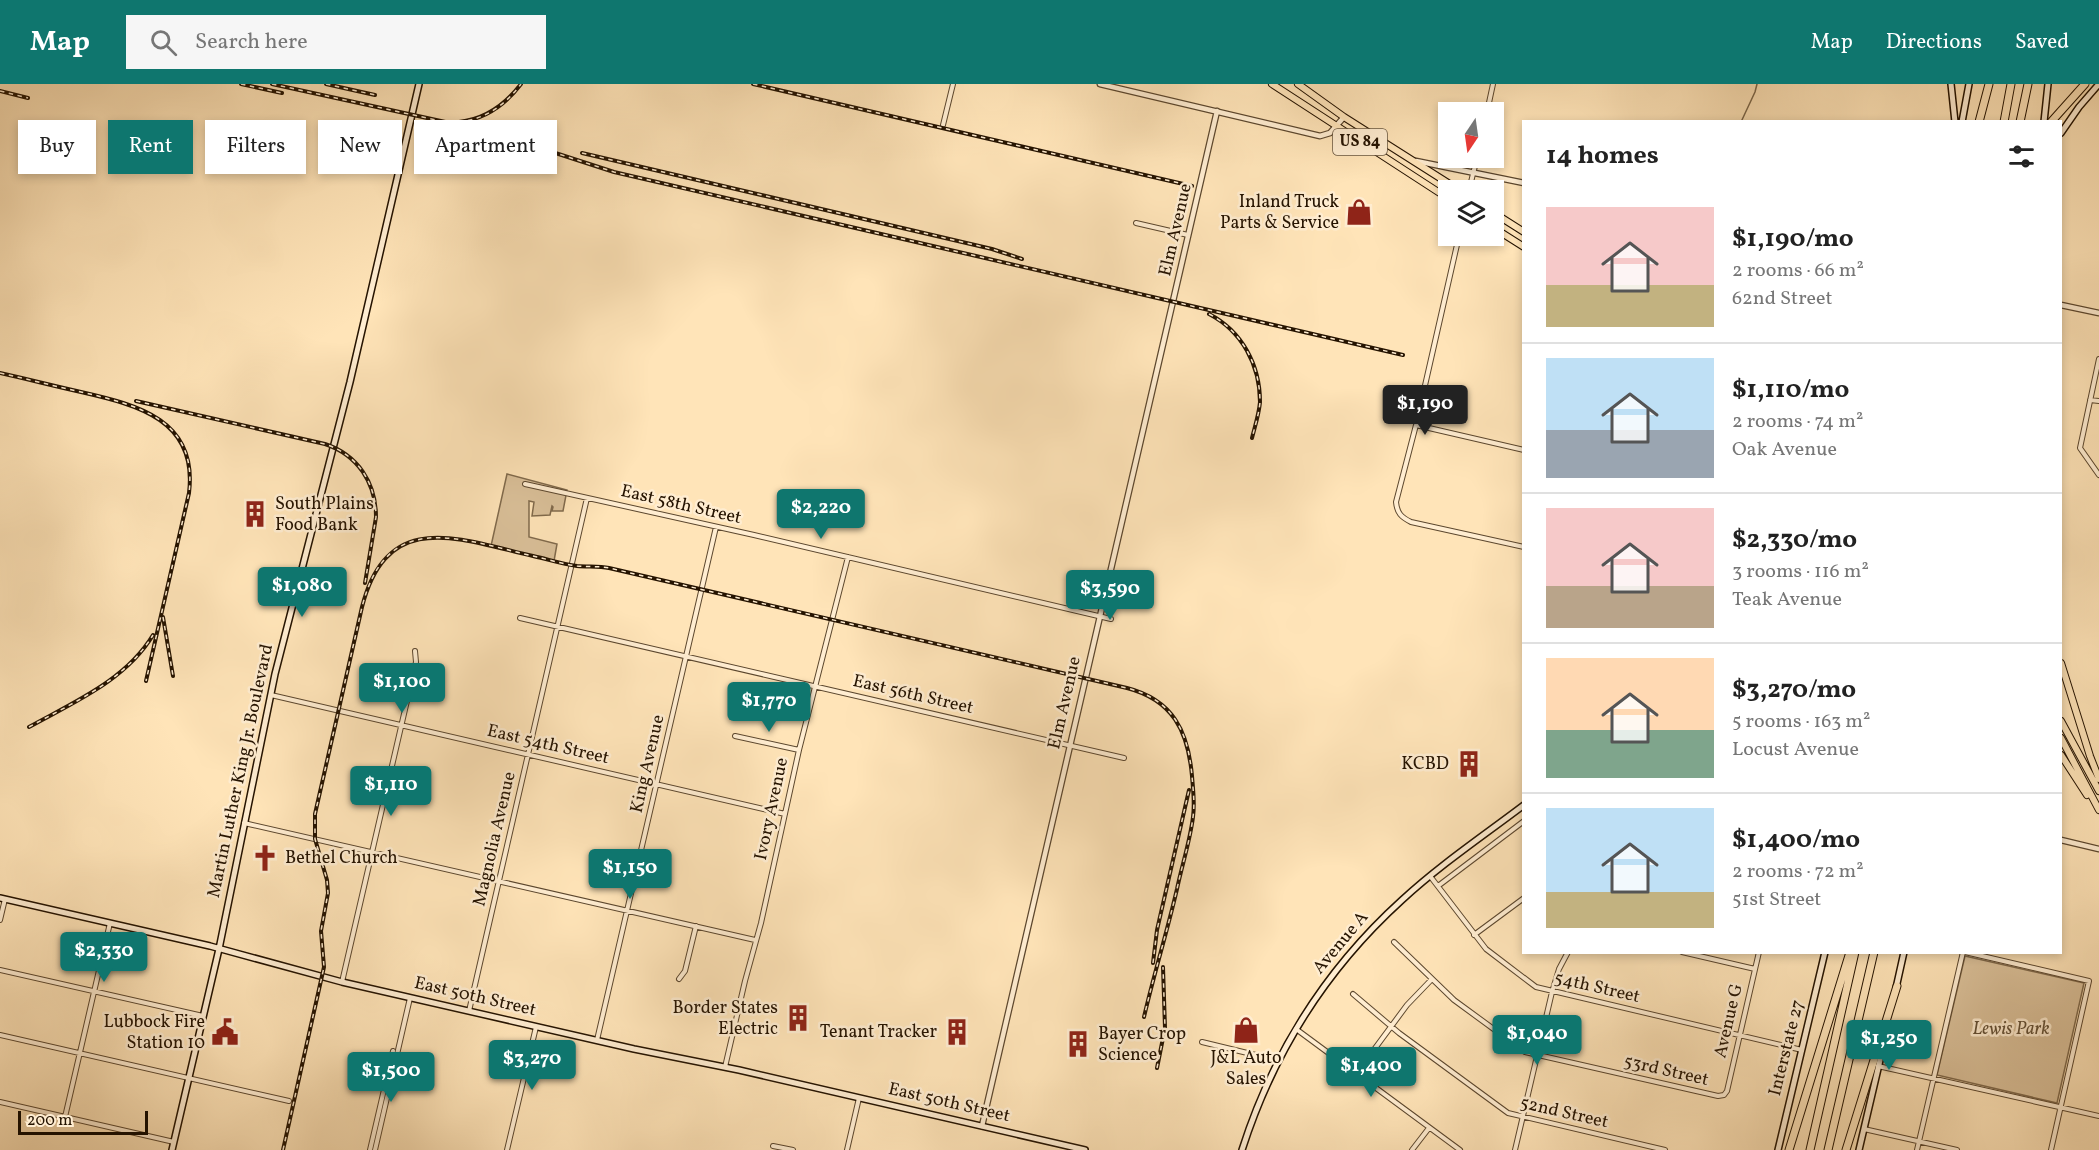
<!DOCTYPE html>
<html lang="en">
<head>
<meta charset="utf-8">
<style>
	:root { --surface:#fff; --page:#f6f6f6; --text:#222; --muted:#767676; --line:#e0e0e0; --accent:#0f766e }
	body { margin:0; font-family:Vollkorn,serif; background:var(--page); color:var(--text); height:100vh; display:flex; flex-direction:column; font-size:22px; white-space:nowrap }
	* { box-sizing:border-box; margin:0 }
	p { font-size:20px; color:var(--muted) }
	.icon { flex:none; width:33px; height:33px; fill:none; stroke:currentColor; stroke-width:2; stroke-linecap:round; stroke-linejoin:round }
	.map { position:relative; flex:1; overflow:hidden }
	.side { position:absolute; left:1522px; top:36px; width:540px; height:834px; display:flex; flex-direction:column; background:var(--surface); border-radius:0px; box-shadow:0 3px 9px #0003 }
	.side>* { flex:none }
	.hud { position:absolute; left:18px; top:36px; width:570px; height:54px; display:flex; gap:12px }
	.needle { width:39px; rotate:193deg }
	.tools { position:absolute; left:1438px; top:18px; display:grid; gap:12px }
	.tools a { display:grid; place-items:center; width:66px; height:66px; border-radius:0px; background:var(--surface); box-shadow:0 3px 9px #0003; font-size:30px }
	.scale { position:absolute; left:18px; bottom:15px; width:130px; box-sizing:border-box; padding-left:6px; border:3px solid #251300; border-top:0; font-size:16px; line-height:21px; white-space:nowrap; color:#251300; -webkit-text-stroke:4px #ffedd1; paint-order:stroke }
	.price { position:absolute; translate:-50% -51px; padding:0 14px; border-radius:6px; background:var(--accent); color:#fff; font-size:20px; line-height:39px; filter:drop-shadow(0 2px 3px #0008) }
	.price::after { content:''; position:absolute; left:50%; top:36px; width:18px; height:14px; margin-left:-9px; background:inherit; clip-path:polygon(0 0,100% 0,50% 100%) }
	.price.selected { background:#222; color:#fff }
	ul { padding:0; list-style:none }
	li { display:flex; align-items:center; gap:18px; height:150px; padding:0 24px }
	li+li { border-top:2px solid var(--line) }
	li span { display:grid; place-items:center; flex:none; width:168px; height:120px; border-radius:0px; color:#555 }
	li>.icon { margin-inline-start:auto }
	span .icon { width:72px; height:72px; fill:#fffc; stroke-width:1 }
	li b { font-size:26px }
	h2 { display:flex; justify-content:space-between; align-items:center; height:72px; padding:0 24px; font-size:26px }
	.tag { padding:0 21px; border-radius:0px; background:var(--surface); box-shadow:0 3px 9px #0003; font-size:21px; line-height:54px }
	.tag.selected { background:var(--accent); color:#fff }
	header { display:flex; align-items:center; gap:36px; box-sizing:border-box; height:84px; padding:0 30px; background:var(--accent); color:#fff }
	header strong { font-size:28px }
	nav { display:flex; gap:33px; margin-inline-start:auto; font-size:21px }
	.search { width:420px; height:54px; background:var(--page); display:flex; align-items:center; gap:15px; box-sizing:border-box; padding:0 21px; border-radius:0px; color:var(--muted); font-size:22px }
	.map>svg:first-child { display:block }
	.green { fill:#dac099; stroke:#806a4c; stroke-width:1.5 }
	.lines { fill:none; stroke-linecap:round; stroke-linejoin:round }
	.stream { stroke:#7b6649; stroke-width:1.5 }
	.minor-casing { stroke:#5c472e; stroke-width:6 }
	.tertiary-casing { stroke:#5c472e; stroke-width:7 }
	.secondary-casing { stroke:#251300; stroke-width:8 }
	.trunk-casing { stroke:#251300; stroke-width:8 }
	.motorway-casing { stroke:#251300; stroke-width:9 }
	.minor { stroke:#ffedd1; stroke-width:4 }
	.tertiary { stroke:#ffedd1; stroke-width:4.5 }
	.secondary { stroke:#ffedd1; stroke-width:5 }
	.trunk { stroke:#ffe4b8; stroke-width:6 }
	.motorway { stroke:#ffe4b8; stroke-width:7 }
	.rail-casing { stroke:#251300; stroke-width:4 }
	.rail { stroke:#ffedd1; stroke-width:1.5; stroke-dasharray:4.5; stroke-linecap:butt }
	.labels { text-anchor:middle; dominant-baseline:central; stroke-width:5; stroke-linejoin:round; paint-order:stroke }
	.shield { fill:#ffedd1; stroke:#66543f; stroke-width:1.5 }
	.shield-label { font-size:16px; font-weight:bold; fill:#251300 }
	.poi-label { font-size:18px; fill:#251300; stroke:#ffedd1; text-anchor:end }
	.street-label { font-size:18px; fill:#251300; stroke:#ffedd1 }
	.park-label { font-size:18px; font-style:italic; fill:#645036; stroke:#ffedd1 }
</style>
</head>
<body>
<header>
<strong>Map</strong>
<div class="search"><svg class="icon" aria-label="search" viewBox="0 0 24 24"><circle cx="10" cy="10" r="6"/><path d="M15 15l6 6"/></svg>Search here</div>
<nav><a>Map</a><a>Directions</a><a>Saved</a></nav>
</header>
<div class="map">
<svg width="2099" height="1066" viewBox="0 0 2099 1066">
	<rect width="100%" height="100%" fill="#ffe4b8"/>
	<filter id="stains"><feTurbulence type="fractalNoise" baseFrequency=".00333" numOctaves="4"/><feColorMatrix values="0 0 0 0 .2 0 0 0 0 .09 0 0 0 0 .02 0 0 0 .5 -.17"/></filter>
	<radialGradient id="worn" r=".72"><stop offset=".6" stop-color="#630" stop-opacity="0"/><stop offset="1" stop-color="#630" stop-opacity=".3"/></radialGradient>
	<path class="green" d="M507,390L567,406L563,427H552L553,423L552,422L550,431L532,432L534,418L529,417V453L557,460L554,477L491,462Z
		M1965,872L2084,899L2057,1019L1937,991Z"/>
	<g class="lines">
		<path class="stream" d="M1741,38L1755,8L1757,0"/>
		<defs>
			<path id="minor" d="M1487,28L1493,0
				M943,41L953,0
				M1469,106L1477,74
				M1136,139L1188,151
				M1459,152L1416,341L1396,418C1397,429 1401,433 1411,438L1524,463
				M2099,275L2080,364L2099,391
				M2090,316L2099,317
				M1416,341L1524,366
				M525,400L754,451L1111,535
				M520,534L1124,674
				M271,611L785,730
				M735,652L799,666
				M244,739L755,856
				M1430,792L1486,865L1536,903L1802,966
				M1438,802L1524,737
				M0,836L5,815
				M1474,851L1524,814
				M1394,858L1454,916L1525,968L1718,1012L1724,1011L1727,1007L1759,868
				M1682,868L1755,885
				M1965,868L2089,897L2051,1066
				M0,886L203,932
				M679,895L685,887L696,842
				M342,898L416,578L415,567
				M1353,910L1399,949L1508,1029L1665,1066
				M469,927L587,414
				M1296,945L1460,1066
				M0,951L289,1017
				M597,956L716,443
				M1202,958L1268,974L1277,978
				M1878,982L2099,1032
				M725,983L745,897L761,839L799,666L848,473
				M1356,990L1407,921L1432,895
				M0,1018L174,1058
				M65,1033L110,839
				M1864,1045L1957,1066
				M773,1062L793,1066
				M370,1066L393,967
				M375,1066L410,914
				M507,1066L536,943
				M847,1066L859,1014
				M1412,1066L1429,1044
				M1515,1066L1552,908L1559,885L1568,868
				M1917,1066L1963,868"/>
			<path id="tertiary" d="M1100,0L1320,52L1330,49L1344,33
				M1416,77L1524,99
				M2061,221L2099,229
				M2061,756L2099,765
				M982,1042L1217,27"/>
			<path id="secondary" d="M1951,0L1955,38
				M1962,38L1969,0
				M2044,38L2048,0
				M2061,49L2079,23L2099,0
				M0,814L210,862L342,898L634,965L739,986L1085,1066
				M1896,904L1904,868
				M172,1066L219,865L275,590L350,298L419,0
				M1242,1066C1273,969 1327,884 1402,816C1440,781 1483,752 1524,721
				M1778,1066L1825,868
				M1859,1066L1888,942"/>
			<path id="trunk" d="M1272,0L1449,115
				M1298,0L1344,33L1459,106
				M1494,129L1524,148
				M1494,144L1524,163
				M2061,579L2090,672L2099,695
				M2061,637L2099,707
				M2061,654L2099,726
				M2061,671L2087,711"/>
			<path id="motorway" d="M1979,38L1989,0
				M2004,38L2011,0
				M2020,38L2028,0
				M2051,38L2085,0
				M1789,1066L1850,868
				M1810,1066L1855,868
				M1828,1066L1874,868
				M1846,1066L1897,902"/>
		</defs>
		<use href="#minor" class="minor-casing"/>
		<use href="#tertiary" class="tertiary-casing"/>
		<use href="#secondary" class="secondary-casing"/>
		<use href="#trunk" class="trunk-casing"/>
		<use href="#motorway" class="motorway-casing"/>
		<use href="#minor" class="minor"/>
		<use href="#tertiary" class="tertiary"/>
		<use href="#secondary" class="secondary"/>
		<use href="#trunk" class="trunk"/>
		<use href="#motorway" class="motorway"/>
		<defs>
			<path id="rail" d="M241,0L282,9
				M272,0L491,48L614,88L1403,271
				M326,0L375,11
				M753,0L1192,102
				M0,7L28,14
				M459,38C486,35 505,21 521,0
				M461,48L495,60L533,69
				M582,69L992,165L1022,175
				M1209,230C1242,247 1260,281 1260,318C1259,330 1255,342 1252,354
				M0,289C27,295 54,302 81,308C138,321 198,336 189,409L146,597
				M136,317L325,360C358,371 376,399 376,433L365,499
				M163,533L173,592
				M29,643C74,618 126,596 153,551
				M1153,879L1157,846L1189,706
				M1157,984L1165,944L1163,883
				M283,1066L324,883L321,847L328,809L327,796L315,755V730L362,523C387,424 459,455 533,472C547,475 562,480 577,482C588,483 599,482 609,484L1127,604C1173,616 1188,647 1192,692C1193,705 1195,719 1193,733C1190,757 1182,781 1177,805C1167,848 1154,890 1144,933"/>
		</defs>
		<use href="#rail" class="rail-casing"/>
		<use href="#rail" class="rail"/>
	</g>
	<defs>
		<symbol id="shop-bare" viewBox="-9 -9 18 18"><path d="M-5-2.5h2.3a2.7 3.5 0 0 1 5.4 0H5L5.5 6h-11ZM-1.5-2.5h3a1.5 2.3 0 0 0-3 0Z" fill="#8f2418" stroke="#ffedd1" stroke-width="2.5" paint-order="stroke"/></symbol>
		<symbol id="building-bare" viewBox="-9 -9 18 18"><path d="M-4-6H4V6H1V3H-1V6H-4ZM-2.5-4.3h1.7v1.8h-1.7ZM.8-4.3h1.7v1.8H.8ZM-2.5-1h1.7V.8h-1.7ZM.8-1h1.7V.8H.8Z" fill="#8f2418" stroke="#ffedd1" stroke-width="2.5" paint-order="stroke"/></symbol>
		<symbol id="church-bare" viewBox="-9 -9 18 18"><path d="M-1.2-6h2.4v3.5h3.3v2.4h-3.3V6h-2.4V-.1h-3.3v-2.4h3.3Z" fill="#8f2418" stroke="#ffedd1" stroke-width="2.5" paint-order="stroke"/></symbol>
		<symbol id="civic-bare" viewBox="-9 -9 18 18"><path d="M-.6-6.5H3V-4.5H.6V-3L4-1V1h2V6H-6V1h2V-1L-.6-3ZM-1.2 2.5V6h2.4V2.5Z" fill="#8f2418" stroke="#ffedd1" stroke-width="2.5" paint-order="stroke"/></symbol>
	</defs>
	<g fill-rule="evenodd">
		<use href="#shop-bare" x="1340" y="109" width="38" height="38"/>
		<use href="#building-bare" x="236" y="411" width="38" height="38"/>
		<use href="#building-bare" x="1450" y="661" width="38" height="38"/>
		<use href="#church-bare" x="246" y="755" width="38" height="38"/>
		<use href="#building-bare" x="779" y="915" width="38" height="38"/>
		<use href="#shop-bare" x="1227" y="927" width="38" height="38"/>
		<use href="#civic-bare" x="206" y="929" width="38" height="38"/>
		<use href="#building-bare" x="938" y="929" width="38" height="38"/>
		<use href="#building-bare" x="1059" y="941" width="38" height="38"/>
	</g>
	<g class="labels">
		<rect class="shield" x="1333" y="45" width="54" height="26" rx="4.5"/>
		<g class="shield-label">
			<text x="1360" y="58">US 84</text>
		</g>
		<g class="poi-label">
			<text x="1339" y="118">Inland Truck<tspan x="1339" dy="21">Parts &amp; Service</tspan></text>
			<text x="275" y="420" text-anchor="start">South Plains<tspan x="275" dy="21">Food Bank</tspan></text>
			<text x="1449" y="680">KCBD</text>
			<text x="285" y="774" text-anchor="start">Bethel Church</text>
			<text x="778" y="924">Border States<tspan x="778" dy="21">Electric</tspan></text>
			<text x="205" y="938">Lubbock Fire<tspan x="205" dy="21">Station 10</tspan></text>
			<text x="937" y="948">Tenant Tracker</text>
			<text x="1098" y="950" text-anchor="start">Bayer Crop<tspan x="1098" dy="21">Science</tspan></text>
			<text x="1246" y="974" text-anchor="middle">J&amp;L Auto<tspan x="1246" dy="21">Sales</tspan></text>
		</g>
		<g class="street-label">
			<text transform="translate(1176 146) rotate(-77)">Elm Avenue</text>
			<text transform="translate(681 421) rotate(13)">East 58th Street</text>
			<text transform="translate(913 611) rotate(13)">East 56th Street</text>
			<text transform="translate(1065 619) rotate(-77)">Elm Avenue</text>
			<text transform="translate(548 661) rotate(13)">East 54th Street</text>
			<text transform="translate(648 680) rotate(-77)">King Avenue</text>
			<text transform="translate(241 687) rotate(-78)">Martin Luther King Jr. Boulevard</text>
			<text transform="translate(772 725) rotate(-78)">Ivory Avenue</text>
			<text transform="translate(495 755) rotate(-77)">Magnolia Avenue</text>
			<text transform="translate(1341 859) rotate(-50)">Avenue A</text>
			<text transform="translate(1597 904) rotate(13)">54th Street</text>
			<text transform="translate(475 913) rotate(13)">East 50th Street</text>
			<text transform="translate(1729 937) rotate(-77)">Avenue G</text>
			<text transform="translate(1787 964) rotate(-76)">Interstate 27</text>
			<text transform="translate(1666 987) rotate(13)">53rd Street</text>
			<text transform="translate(949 1019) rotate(13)">East 50th Street</text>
			<text transform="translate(1564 1029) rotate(13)">52nd Street</text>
		</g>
		<g class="park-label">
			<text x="2011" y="945">Lewis Park</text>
		</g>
	</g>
	<rect width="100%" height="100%" filter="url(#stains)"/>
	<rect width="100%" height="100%" fill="url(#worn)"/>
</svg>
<div class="tools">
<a><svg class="needle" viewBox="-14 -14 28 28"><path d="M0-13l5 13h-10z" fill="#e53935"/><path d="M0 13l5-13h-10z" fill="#767676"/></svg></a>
<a><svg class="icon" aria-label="layers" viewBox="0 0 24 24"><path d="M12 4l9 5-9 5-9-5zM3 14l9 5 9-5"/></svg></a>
</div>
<div class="scale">200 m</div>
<b class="price selected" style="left:1425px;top:352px">$1,190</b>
<b class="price" style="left:821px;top:456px">$2,220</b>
<b class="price" style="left:302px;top:534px">$1,080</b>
<b class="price" style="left:1110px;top:537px">$3,590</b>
<b class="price" style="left:402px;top:630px">$1,100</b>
<b class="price" style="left:769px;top:649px">$1,770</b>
<b class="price" style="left:391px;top:733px">$1,110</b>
<b class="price" style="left:630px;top:816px">$1,150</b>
<b class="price" style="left:104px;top:899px">$2,330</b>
<b class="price" style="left:1537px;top:982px">$1,040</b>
<b class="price" style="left:1889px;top:987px">$1,250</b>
<b class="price" style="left:532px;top:1007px">$3,270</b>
<b class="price" style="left:1371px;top:1014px">$1,400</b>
<b class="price" style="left:391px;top:1019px">$1,500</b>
<div class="hud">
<a class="tag">Buy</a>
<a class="tag selected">Rent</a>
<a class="tag">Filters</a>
<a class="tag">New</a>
<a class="tag">Apartment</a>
</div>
<section class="side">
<h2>14 homes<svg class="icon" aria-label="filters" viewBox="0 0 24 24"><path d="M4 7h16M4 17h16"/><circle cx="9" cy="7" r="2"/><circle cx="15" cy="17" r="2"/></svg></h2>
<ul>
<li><span style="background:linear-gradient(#f6c9c9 65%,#c2b280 0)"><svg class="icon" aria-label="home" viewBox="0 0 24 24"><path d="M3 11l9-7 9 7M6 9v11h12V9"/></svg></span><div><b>$1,190/mo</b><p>2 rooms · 66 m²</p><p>62nd Street</p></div></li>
<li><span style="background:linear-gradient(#bfe0f5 60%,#9aa5b1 0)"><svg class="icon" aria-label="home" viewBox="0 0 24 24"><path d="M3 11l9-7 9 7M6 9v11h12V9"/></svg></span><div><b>$1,110/mo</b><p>2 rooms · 74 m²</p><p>Oak Avenue</p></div></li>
<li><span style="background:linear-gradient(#f6c9c9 65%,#b9a48a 0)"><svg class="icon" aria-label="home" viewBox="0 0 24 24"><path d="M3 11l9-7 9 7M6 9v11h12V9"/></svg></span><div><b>$2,330/mo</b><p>3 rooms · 116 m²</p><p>Teak Avenue</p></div></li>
<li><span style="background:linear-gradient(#ffd9b3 60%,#7fa58c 0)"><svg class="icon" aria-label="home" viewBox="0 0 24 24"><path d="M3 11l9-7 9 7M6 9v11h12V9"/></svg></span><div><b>$3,270/mo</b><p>5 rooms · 163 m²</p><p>Locust Avenue</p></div></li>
<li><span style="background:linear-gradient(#bfe0f5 70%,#c2b280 0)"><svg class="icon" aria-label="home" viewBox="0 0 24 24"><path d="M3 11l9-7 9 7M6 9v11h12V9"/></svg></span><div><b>$1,400/mo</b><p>2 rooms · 72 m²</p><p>51st Street</p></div></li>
</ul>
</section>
</div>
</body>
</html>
